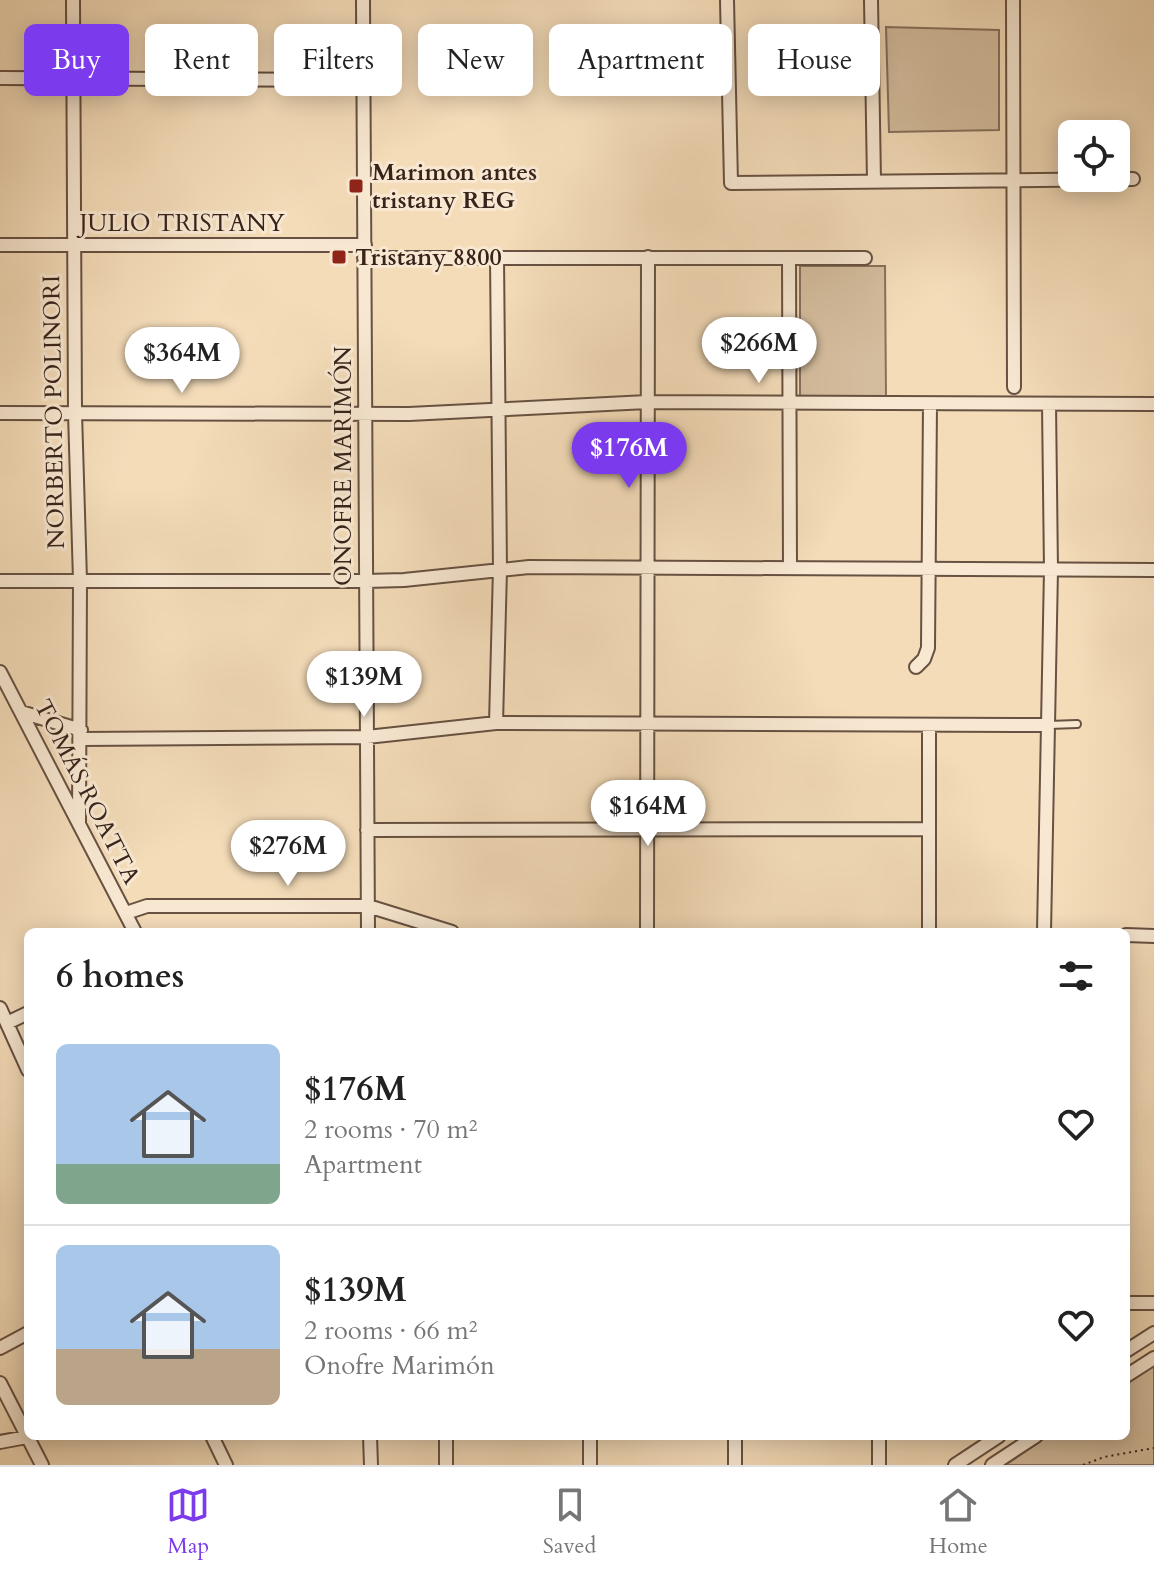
<!DOCTYPE html>
<html lang="en">
<head>
<meta charset="utf-8">
<style>
	:root { --surface:#fff; --page:#f6f6f6; --text:#222; --muted:#767676; --line:#e0e0e0; --accent:#7c3aed }
	body { margin:0; font-family:Cardo,serif; background:var(--page); color:var(--text); height:100vh; display:flex; flex-direction:column; font-size:30px; white-space:nowrap }
	* { box-sizing:border-box; margin:0 }
	p { font-size:26px; color:var(--muted) }
	.icon { flex:none; width:44px; height:44px; fill:none; stroke:currentColor; stroke-width:2; stroke-linecap:round; stroke-linejoin:round }
	.map { position:relative; flex:1; overflow:hidden }
	.drawer { position:absolute; left:24px; top:928px; width:1106px; height:512px; display:flex; flex-direction:column; background:var(--surface); border-radius:12px; box-shadow:0 4px 20px #0003 }
	.drawer>* { flex:none }
	.hud { position:absolute; left:24px; top:24px; width:1106px; height:72px; display:flex; gap:16px }
	.fabs { position:absolute; left:1058px; top:120px; display:grid; gap:16px }
	.fabs a { display:grid; place-items:center; width:72px; height:72px; border-radius:12px; background:var(--surface); box-shadow:0 4px 20px #0003; font-size:40px }
	.price { position:absolute; translate:-50% -68px; padding:0 18px; border-radius:28px; background:#fff; color:#222; font-size:26px; line-height:52px; filter:drop-shadow(0 2px 4px #0008) }
	.price::after { content:''; position:absolute; left:50%; top:48px; width:24px; height:18px; margin-left:-12px; background:inherit; clip-path:polygon(0 0,100% 0,50% 100%) }
	.price.selected { background:var(--accent); color:#fff }
	ul { padding:0; list-style:none }
	li { display:flex; align-items:center; gap:24px; height:200px; padding:0 32px }
	li+li { border-top:2px solid var(--line) }
	li span { display:grid; place-items:center; flex:none; width:224px; height:160px; border-radius:12px; color:#555 }
	li>.icon { margin-inline-start:auto }
	span .icon { width:96px; height:96px; fill:#fffc; stroke-width:1 }
	li b { font-size:34px }
	h2 { display:flex; justify-content:space-between; align-items:center; height:96px; padding:0 32px; font-size:34px }
	.chip { padding:0 28px; border-radius:12px; background:var(--surface); box-shadow:0 4px 20px #0003; font-size:28px; line-height:72px }
	.chip.selected { background:var(--accent); color:#fff }
	.menu { display:flex; justify-content:space-around; align-items:center; height:112px; border-top:2px solid var(--line); background:var(--surface); font-size:22px; color:var(--muted) }
	.menu a { display:grid; justify-items:center; gap:4px }
	.menu .selected { color:var(--accent) }
	.map>svg:first-child { display:block }
	.green { fill:#d4bd9e; stroke:#86705c; stroke-width:2 }
	.lines { fill:none; stroke-linecap:round; stroke-linejoin:round }
	.service-casing { stroke:#675142; stroke-width:10 }
	.minor-casing { stroke:#675142; stroke-width:16 }
	.path { stroke:#38231b; stroke-width:2; stroke-dasharray:2 4; stroke-linecap:butt }
	.service { stroke:#f8e8d2; stroke-width:6 }
	.minor { stroke:#f8e8d2; stroke-width:12 }
	.poi-dot { fill:#8f2418; stroke:#f8e8d2; stroke-width:3 }
	.labels { text-anchor:middle; dominant-baseline:central; stroke-width:6; stroke-linejoin:round; paint-order:stroke }
	.poi-label { font-size:24px; font-weight:bold; fill:#38231b; stroke:#f8e8d2; text-anchor:start }
	.street-label { font-size:24px; fill:#38231b; stroke:#f8e8d2 }
</style>
</head>
<body>
<div class="map">
<svg width="1154" height="1465" viewBox="0 0 1154 1465">
	<rect width="100%" height="100%" fill="#f4dcb9"/>
	<filter id="stains"><feTurbulence type="fractalNoise" baseFrequency=".0025" numOctaves="4"/><feColorMatrix values="0 0 0 0 .2 0 0 0 0 .09 0 0 0 0 .02 0 0 0 .5 -.17"/></filter>
	<radialGradient id="worn" r=".72"><stop offset=".6" stop-color="#630" stop-opacity="0"/><stop offset="1" stop-color="#630" stop-opacity=".3"/></radialGradient>
	<path class="green" d="M886,27L999,30V130L889,132Z
		M800,266H885L886,397L800,396Z
		M1154,1363V1465H1005L1048,1436H1126V1383Z"/>
	<g class="lines">
		<defs>
			<path id="service" d="M1049,725L1077,724"/>
			<path id="minor" d="M73,0L75,413L80,580L79,823
				M363,0L368,932
				M727,0L731,183L1133,179
				M871,0L874,181
				M1013,0L1014,387
				M0,78L364,80
				M0,245H365
				M364,258H865
				M789,258L790,568
				M0,413L409,414L647,402L1154,404
				M0,581H366L404,580L529,567L1154,570
				M916,667L924,659L928,648L930,404
				M0,672L135,932
				M21,712L81,730
				M496,723L500,569L497,257
				M929,726V932
				M81,739L367,737L496,723L1049,725
				M367,830L929,829
				M126,913L147,906H368L452,932
				M647,932L648,257
				M1044,932L1051,570L1049,404
				M1126,935L1154,936
				M0,1008L28,1070
				M7,1023L28,1013
				M1126,1303H1154
				M0,1348L28,1333
				M1126,1351L1154,1333
				M1126,1376L1154,1358
				M0,1383L42,1465
				M212,1436L226,1465
				M370,1436L371,1465
				M446,1436V1465
				M590,1436V1465
				M879,1436V1465
				M0,1442L27,1437
				M735,1465V1436
				M955,1465L999,1436
				M992,1465L1036,1436"/>
		</defs>
		<use href="#service" class="service-casing"/>
		<use href="#minor" class="minor-casing"/>
		<path class="path" d="M1083,1465L1104,1457L1154,1448"/>
		<use href="#service" class="service"/>
		<use href="#minor" class="minor"/>
	</g>
	<g class="poi-dot">
		<rect x="348" y="178" width="16" height="16" rx="4"/>
		<rect x="331" y="249" width="16" height="16" rx="4"/>
	</g>
	<g class="labels">
		<g class="poi-label">
			<text x="372" y="172">Marimon antes<tspan x="372" dy="28">tristany REG</tspan></text>
			<text x="355" y="257">Tristany 8800</text>
		</g>
		<g class="street-label">
			<text x="182" y="223">JULIO TRISTANY</text>
			<text transform="translate(54 412) rotate(-91)">NORBERTO POLINORI</text>
			<text transform="translate(343 466) rotate(-90)">ONOFRE MARIMÓN</text>
			<text transform="translate(87 792) rotate(63)">TOMÁS ROATTA</text>
		</g>
	</g>
	<rect width="100%" height="100%" filter="url(#stains)"/>
	<rect width="100%" height="100%" fill="url(#worn)"/>
</svg>
<div class="fabs">
<a><svg class="icon" aria-label="locate" viewBox="0 0 24 24"><circle cx="12" cy="12" r="6"/><path d="M12 2v4M12 18v4M2 12h4M18 12h4"/></svg></a>
</div>
<b class="price" style="left:759px;top:385px">$266M</b>
<b class="price" style="left:182px;top:395px">$364M</b>
<b class="price selected" style="left:629px;top:490px">$176M</b>
<b class="price" style="left:364px;top:719px">$139M</b>
<b class="price" style="left:648px;top:848px">$164M</b>
<b class="price" style="left:288px;top:888px">$276M</b>
<div class="hud">
<a class="chip selected">Buy</a>
<a class="chip">Rent</a>
<a class="chip">Filters</a>
<a class="chip">New</a>
<a class="chip">Apartment</a>
<a class="chip">House</a>
</div>
<section class="drawer">
<h2>6 homes<svg class="icon" aria-label="filters" viewBox="0 0 24 24"><path d="M4 7h16M4 17h16"/><circle cx="9" cy="7" r="2"/><circle cx="15" cy="17" r="2"/></svg></h2>
<ul>
<li><span style="background:linear-gradient(#a9c7e8 75%,#7fa58c 0)"><svg class="icon" aria-label="home" viewBox="0 0 24 24"><path d="M3 11l9-7 9 7M6 9v11h12V9"/></svg></span><div><b>$176M</b><p>2 rooms · 70 m²</p><p>Apartment</p></div><svg class="icon" aria-label="heart" viewBox="0 0 24 24"><path d="M12 20l-8-8c-3-5 5-10 8-4 3-6 11-1 8 4z"/></svg></li>
<li><span style="background:linear-gradient(#a9c7e8 65%,#b9a48a 0)"><svg class="icon" aria-label="home" viewBox="0 0 24 24"><path d="M3 11l9-7 9 7M6 9v11h12V9"/></svg></span><div><b>$139M</b><p>2 rooms · 66 m²</p><p>Onofre Marimón</p></div><svg class="icon" aria-label="heart" viewBox="0 0 24 24"><path d="M12 20l-8-8c-3-5 5-10 8-4 3-6 11-1 8 4z"/></svg></li>
</ul>
</section>
</div>
<nav class="menu">
<a class="selected"><svg class="icon" aria-label="map" viewBox="0 0 24 24"><path d="M3 6l6-2 6 2 6-2v14l-6 2-6-2-6 2zM9 4v14M15 6v14"/></svg>Map</a>
<a><svg class="icon" aria-label="saved" viewBox="0 0 24 24"><path d="M7 4h10v16l-5-4-5 4z"/></svg>Saved</a>
<a><svg class="icon" aria-label="home" viewBox="0 0 24 24"><path d="M3 11l9-7 9 7M6 9v11h12V9"/></svg>Home</a>
</nav>
</body>
</html>
